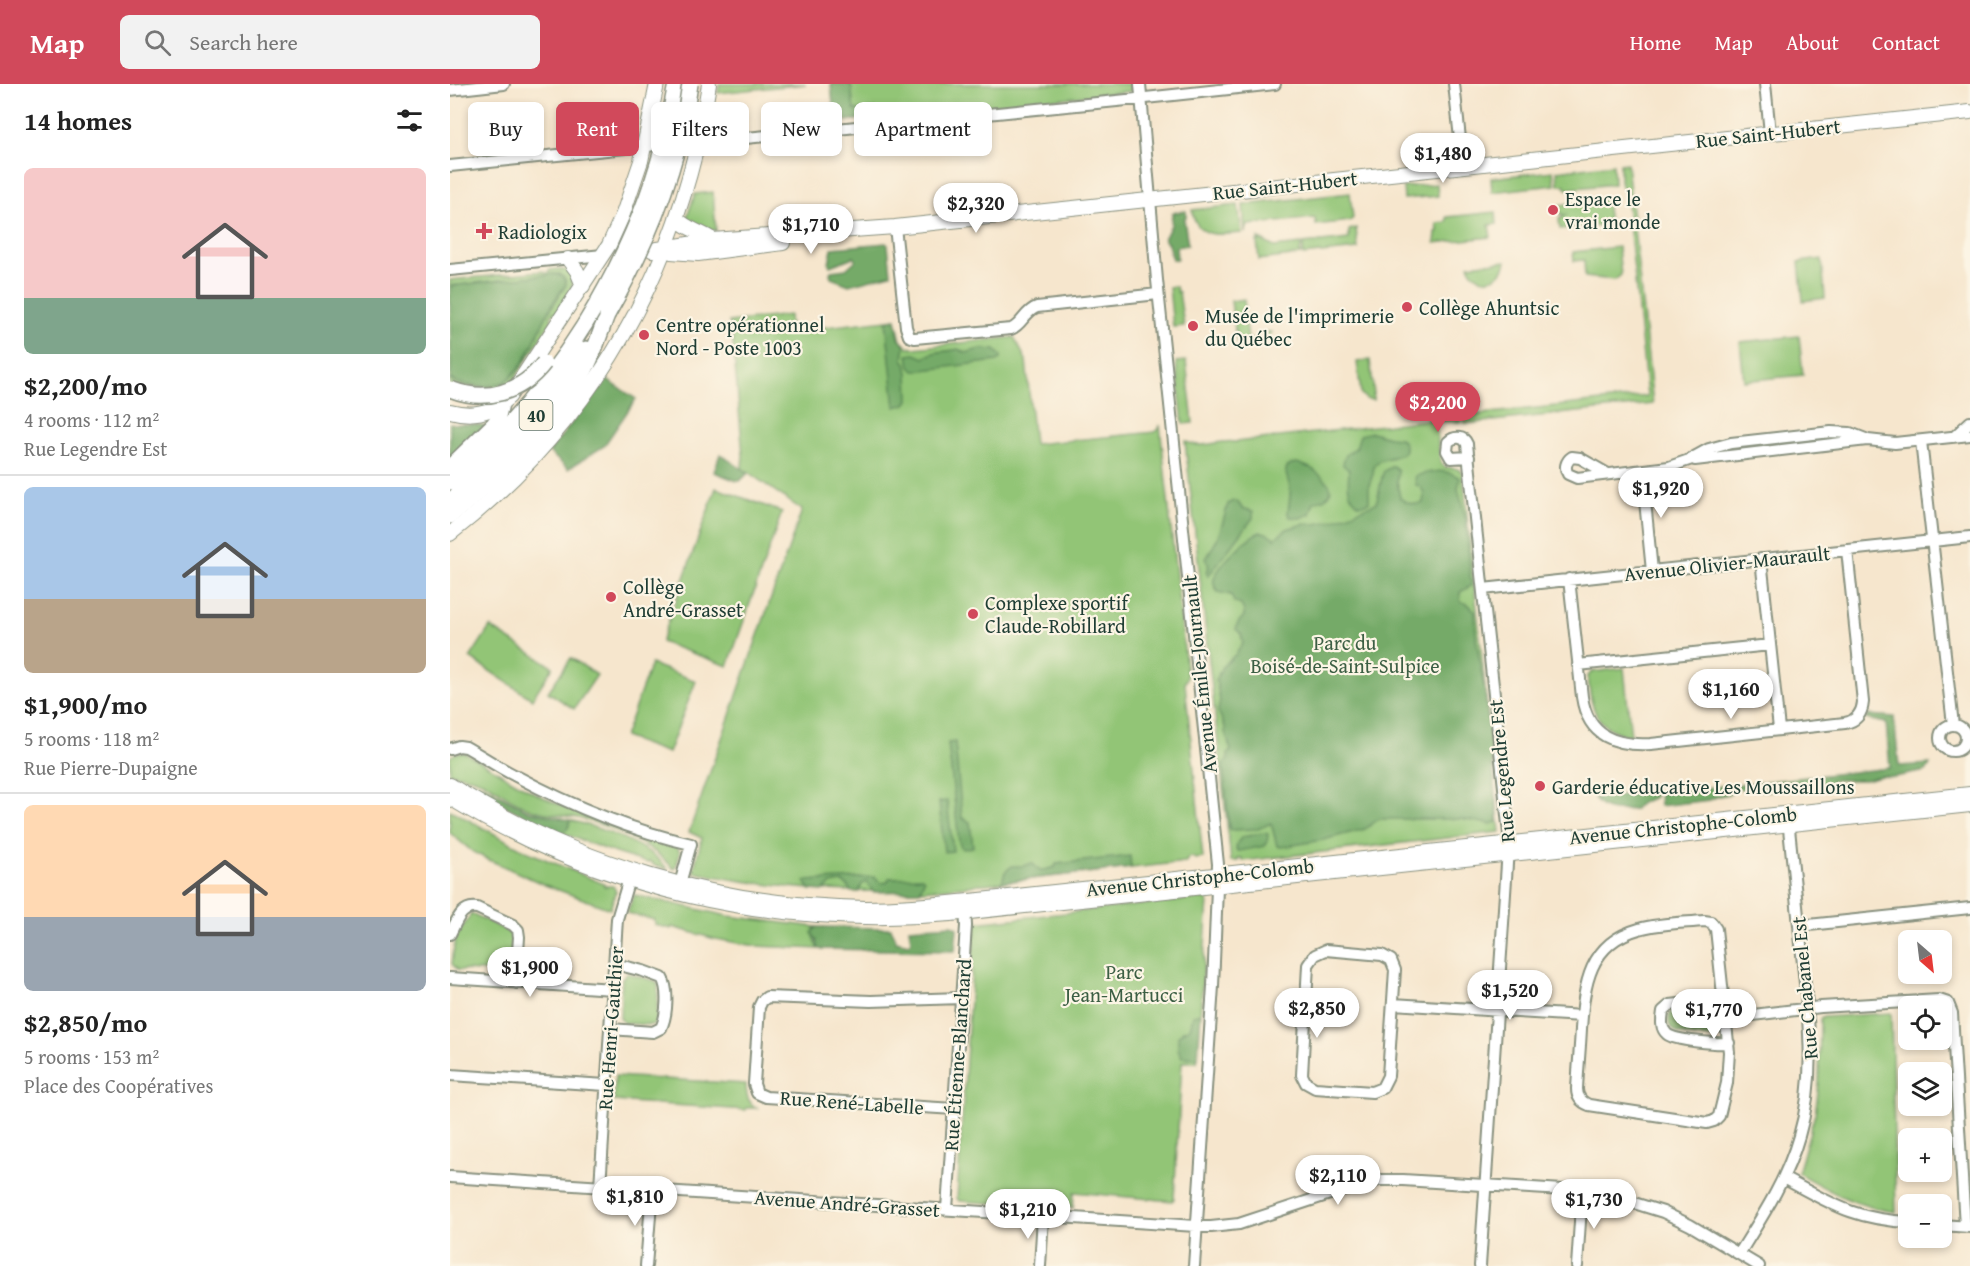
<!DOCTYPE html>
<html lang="en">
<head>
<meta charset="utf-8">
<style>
	:root { --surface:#fff; --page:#f2f2f2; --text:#222; --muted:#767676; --line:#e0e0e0; --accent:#d1495b }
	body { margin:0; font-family:"Gentium Book Plus",serif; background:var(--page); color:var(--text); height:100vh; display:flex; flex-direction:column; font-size:22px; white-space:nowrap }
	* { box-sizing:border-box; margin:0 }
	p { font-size:20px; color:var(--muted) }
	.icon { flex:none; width:33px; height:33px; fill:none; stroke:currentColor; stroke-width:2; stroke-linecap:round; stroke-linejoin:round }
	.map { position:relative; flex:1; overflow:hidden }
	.panel { display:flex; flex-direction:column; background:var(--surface); width:450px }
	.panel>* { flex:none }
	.banner { position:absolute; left:18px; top:18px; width:570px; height:54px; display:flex; gap:12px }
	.needle { width:39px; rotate:152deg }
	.buttons { position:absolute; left:1448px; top:846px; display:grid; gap:12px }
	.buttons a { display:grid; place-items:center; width:54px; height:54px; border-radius:9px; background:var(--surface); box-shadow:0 3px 9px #0003; font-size:30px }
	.price { position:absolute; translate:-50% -51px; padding:0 14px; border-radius:21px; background:#fff; color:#222; font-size:20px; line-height:39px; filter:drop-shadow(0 2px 3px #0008) }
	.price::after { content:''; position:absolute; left:50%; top:36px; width:18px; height:14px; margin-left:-9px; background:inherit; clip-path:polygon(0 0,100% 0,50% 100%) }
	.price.on { background:var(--accent); color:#fff }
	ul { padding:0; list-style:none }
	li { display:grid; align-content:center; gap:12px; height:318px; padding:0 24px }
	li+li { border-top:2px solid var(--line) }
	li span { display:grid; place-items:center; height:186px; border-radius:9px; color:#555 }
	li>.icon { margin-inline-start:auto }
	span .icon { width:108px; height:108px; fill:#fffc; stroke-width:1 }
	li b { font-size:26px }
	h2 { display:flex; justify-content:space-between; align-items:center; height:72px; padding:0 24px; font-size:26px }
	.tag { padding:0 21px; border-radius:9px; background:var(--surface); box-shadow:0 3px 9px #0003; font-size:21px; line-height:54px }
	.tag.on { background:var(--accent); color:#fff }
	header { display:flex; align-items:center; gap:36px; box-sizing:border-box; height:84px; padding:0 30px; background:var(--accent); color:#fff }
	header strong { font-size:28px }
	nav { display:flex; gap:33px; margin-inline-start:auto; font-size:21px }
	.search { width:420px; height:54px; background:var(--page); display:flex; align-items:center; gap:15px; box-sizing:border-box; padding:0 21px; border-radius:9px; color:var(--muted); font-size:22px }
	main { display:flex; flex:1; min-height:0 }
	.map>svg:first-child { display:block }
	.green { fill:#92c576; stroke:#588155; stroke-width:1.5 }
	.forest { fill:#75aa67; stroke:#4a744e; stroke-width:1.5 }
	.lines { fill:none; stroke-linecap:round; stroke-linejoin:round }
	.minor-casing { stroke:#8a9280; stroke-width:14 }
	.major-casing { stroke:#8a9280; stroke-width:16 }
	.highway-casing { stroke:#8a9280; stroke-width:18 }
	.minor { stroke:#fff; stroke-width:10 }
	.major { stroke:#fff; stroke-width:14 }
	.highway { stroke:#fff; stroke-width:15 }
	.highway-bridge-casing { stroke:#8a9280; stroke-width:18; stroke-linecap:butt }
	.highway-bridge { stroke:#fff; stroke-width:15 }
	.poi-dot { fill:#d1495b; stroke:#fcf5e5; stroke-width:2 }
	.labels { text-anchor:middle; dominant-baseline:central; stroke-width:4.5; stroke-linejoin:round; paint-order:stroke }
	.shield { fill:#fcf5e5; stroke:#617469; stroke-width:1.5 }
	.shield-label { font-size:18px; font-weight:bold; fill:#1f3d34 }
	.street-label { font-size:20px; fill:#1f3d34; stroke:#fcf5e5 }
	.poi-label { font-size:20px; fill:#1f3d34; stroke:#fcf5e5; text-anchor:start }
	.park-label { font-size:20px; fill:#3c5f44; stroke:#fcf5e5 }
</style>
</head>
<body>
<header>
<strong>Map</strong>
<div class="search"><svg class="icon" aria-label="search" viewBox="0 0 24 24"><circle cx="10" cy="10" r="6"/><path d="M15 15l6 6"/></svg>Search here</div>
<nav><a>Home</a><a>Map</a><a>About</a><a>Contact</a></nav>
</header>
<main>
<section class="panel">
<h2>14 homes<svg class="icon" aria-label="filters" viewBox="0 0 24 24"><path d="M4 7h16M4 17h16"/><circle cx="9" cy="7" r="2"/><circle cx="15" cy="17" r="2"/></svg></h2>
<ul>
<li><span style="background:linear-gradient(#f6c9c9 70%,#7fa58c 0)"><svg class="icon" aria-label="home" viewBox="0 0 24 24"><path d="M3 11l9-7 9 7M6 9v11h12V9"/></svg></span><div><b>$2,200/mo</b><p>4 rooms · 112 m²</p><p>Rue Legendre Est</p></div></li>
<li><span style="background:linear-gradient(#a9c7e8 60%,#b9a48a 0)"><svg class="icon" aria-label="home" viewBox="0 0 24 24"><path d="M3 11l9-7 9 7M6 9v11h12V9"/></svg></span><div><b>$1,900/mo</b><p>5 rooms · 118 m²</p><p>Rue Pierre-Dupaigne</p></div></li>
<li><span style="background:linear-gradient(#ffd9b3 60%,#9aa5b1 0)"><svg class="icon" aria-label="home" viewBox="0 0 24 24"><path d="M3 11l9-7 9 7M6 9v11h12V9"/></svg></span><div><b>$2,850/mo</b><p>5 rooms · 153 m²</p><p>Place des Coopératives</p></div></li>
</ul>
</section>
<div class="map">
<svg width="1520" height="1182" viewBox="0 0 1520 1182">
	<rect width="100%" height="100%" fill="#fcf5e5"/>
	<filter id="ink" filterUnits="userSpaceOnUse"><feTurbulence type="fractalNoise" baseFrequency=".0167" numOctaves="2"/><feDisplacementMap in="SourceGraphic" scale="12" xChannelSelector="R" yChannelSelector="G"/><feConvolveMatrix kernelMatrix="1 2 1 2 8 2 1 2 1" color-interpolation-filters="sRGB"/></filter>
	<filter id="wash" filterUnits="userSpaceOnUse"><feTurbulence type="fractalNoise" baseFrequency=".008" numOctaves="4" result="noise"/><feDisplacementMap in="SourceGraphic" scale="24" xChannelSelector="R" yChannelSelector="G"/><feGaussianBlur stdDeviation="1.35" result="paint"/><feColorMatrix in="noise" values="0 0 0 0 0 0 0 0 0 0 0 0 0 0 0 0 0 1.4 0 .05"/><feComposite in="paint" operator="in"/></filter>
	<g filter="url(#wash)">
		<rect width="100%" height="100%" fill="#f6e6cd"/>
		<path class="green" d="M269,0H356L268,9Z
			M381,0H682V7L385,38Z
			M1177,79L1203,320L1024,339H1015L1014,332L1197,312L1176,109L1170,98V80Z
			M1163,80L1164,100L1117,105L1114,101H1108L1107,87Z
			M1103,87L1105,101L1042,108L1041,94Z
			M987,100L988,112L954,115L953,103Z
			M263,108L266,147L244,142L238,137L237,133L245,110Z
			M900,109L903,134L900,137L866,141L865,134L798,141L795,149L793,121Z
			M1156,116L1159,140L1110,145L1109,135L1116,131L1110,130L1109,121Z
			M788,121L792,149C770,151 746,155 742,126Z
			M1046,128L1047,140L1039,141L1041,153L985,159L986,148L988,147L987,139L997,138V133Z
			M906,144L908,165L853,171V160L899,155V146Z
			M808,154L824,163L851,160L850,171L809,176L807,157H810Z
			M1168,163L1171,191L1165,196L1135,193L1134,176L1124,177L1123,168Z
			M1372,175L1375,214L1353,217L1349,178Z
			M1056,177C1053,198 1027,203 1018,181Z
			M108,185C117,186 120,187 124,195L121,197L123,201L106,229L104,228L101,232L102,236L61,301L46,306L0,301V294L24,301H47L55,298L78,270L94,235L116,201L110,190H108L0,202V196L94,187L95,189L99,188V186Z
			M726,202L727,208H729L734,242L723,243L719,203Z
			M794,215L795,225L791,226V230H795L798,256L811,255L815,252V248H822L814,258L788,260L784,243L781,217Z
			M339,231L340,247L446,235L451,257L458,263L464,264L564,253L576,276L584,360L705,348L709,345L710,341L737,593L735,599L753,774L745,775L742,773L738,774L736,778L535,800H528L520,802C423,812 339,808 243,788L252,754L239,748L352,426L292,384L293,371L282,248L279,238Z
			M1349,252L1353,291L1294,297L1290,258Z
			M920,276L924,311H923V316L916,315L911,310L907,278Z
			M736,277L743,339L733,340L726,278Z
			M1011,332L1012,338L985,337L991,379L995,383C1003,384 1010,383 1013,391L1050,748L793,777L792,774H788V777H781L735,357C753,367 767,355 785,358Z
			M266,404L332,428L278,582L211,558Z
			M40,543L103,583L82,615L20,574Z
			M121,574L147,591L124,625L98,608Z
			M201,580L246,597L218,669L174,653Z
			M1174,584L1181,652C1145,645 1141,625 1138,592L1142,588Z
			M13,668C39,681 63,698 89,711C133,733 179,749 227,762L230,769L226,783L224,785C201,760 165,744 133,735C117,731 99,731 83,726C67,721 54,709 39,701C27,693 14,692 0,689V673L6,669Z
			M0,726L76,767L154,800V802H163L166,807L160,825L95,801L35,774L23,768L0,749Z
			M120,736C146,743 202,761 217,785L203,781V779L199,777L198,779L168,770L112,749L118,744Z
			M184,811L278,832L366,843L364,844C363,851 365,859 368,865L306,862L265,855L222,843L221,845L205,841V836L177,829Z
			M753,814L758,817L747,978H732L724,1115L722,1117L624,1108L623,1124L509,1117L507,1114L525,839Z
			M21,830L25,831L61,849L62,854L60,885L57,888L8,886L2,880L5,855Z
			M177,889L205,897L208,900L207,935L205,940L200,941L174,939L170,934L172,894Z
			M1262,921L1267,926L1269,950L1264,954C1248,952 1214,955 1219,931L1223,926Z
			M1441,929L1446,1128C1407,1123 1381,1108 1348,1089L1365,1030L1369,1000L1370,935L1374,933Z
			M165,992L296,1000C296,1011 298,1019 307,1024H296V1026L164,1017Z"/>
		<path class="forest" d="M381,0H401L404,26L426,25L428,26L429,33L385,38Z
			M736,127V133L734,135L738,161L726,163L727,175L724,176L722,175L718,160L714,155L721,141L722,130L726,128Z
			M436,159L438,161L441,190L399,201L381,194L380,189L381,187L396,185L406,176L404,173L401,174L380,182L379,180L382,164Z
			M103,190C111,190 116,193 116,201C94,224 80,286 52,299C45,302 36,302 29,302C19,301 10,301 1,296L0,202Z
			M446,235L449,254L455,261L453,275L456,279L458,289L459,316L456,320L445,323L436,237Z
			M508,265L516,269L530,265L545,266L551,272V275L547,277L464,287L460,283L458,271L465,270L474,274C485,265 496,269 508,265Z
			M156,295L186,315L154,362L118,385L99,368Z
			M0,339C12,342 25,337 36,343L0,376Z
			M922,348L939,353L950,354C955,359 957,363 953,370L929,377L924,381L923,390L919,401V418L909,421C896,410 898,401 899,386L893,381C894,370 898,369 906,364L910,351Z
			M270,370L298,389L290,397H287L264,388Z
			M847,379C852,381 861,383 865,387C882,399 890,412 864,418L860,430L850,434L840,433L838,430C838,422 841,413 840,405C839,394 828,381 847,379Z
			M943,382L948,386L947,397L950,414C958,420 964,421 973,419L974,410L971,403L966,401L965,392C981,387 995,384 1010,394L1008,405L1016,436L1021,502L1010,508V517L1019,521L1025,527L1026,555L1035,609L1048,738L1040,740L1010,735H929L915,745L873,756L832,763L827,762L821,739L808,745L781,746L779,743L773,680L778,675V670L781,666L775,648V643L768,627L770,617L766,596L772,583L786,570L793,559L791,550L786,545L788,539L794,532V527L791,521L784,518L781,511L768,508C765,504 763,499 764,495C767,483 801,448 812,448C816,448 821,452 825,454L837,445L853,440H866L885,436L926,419C930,408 930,397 934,387Z
			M783,417H787L792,424L803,427V434L758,492L756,488L759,483L756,475C759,468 763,464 766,457C772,445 774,433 778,420Z
			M1419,631L1444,633L1449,682L1480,680L1476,687L1444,693L1431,692L1415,696H1385L1361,704L1345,699L1334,700L1321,707L1287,705L1279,710L1268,712L1260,716L1210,722L1209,709L1440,684L1436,639L1416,635Z
			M505,658L512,734L520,738L523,763L512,765L509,758L498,659Z
			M6,693L36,703L78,727L120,736L118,744L112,749L59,724Z
			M1204,708V713C1197,718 1189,717 1185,725C1170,727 1152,729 1144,714Z
			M497,717L503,767L494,768L489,718Z
			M815,749L818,750L817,759L815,762L789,767L786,766L787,759L792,753Z
			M680,772L681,784L552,798L555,788L562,782H572L582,779C593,790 591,786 605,783L606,780Z
			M472,793L474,796L470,807L423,808L417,798L412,800L409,808H401L397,801L392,798L381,800L373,807L360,806L355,797L425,793C428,799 432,800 438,798L439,794Z
			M502,841L507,844L505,867L368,865L367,857L362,849L366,843L441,844L446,857L459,860L461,857L459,844Z
			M751,929L748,974L732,973L728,965V952L733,947L740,944L743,931Z"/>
	</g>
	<g filter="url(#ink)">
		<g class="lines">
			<defs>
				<path id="minor" d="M690,0L707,196L768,780L763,902L744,1182
					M1004,0L1013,82
					M1315,0L1320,49
					M0,6L54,0
					M236,60L677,16L825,0
					M0,82L206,61
					M445,143L456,243L459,252L465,254L561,245C572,241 575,227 587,223L708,210
					M0,186L153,171
					M1504,353L1520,338
					M1471,357L1503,641
					M1019,373L1001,374L997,367L998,358C1004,352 1014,352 1017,360L1059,750L1030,1182
					M1245,376L1417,356
					M1192,387L1202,487
					M1158,390L1130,374L1122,373C1116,377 1114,384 1118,390L1127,394L1219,383L1239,376L1259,365L1281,359L1381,348L1400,349L1418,356L1445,359L1520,351
					M1311,475L1329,645
					M1119,495L1132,613C1138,653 1166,662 1201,660L1395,639C1406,637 1412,630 1413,618L1397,466
					M1033,505L1520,453
					M1128,581L1320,561
					M1490 654a13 13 0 1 1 26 0a13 13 0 1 1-26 0Z
					M0,665L9,662L16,663C32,672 48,683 64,691C120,721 179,746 241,760L228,807
					M1254,837L1261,838L1266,845L1279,968L1277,999L1269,1032L1264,1037L1257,1039L1139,1021C1131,1018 1127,1013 1127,1005C1128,985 1130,965 1131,945C1134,900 1139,859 1189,845C1210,839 1233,839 1254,837Z
					M1349,842L1520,824
					M0,850C6,839 11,821 27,824L63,841L68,846L69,853L66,899
					M876,866L932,871L941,876L945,886L938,992L932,1004L922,1008L865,1004L856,999L852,991L858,881L865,871Z
					M0,894L163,905
					M1275,915L1220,921L1213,927C1212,935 1210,944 1217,950C1225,957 1268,960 1279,959
					M943,920L1132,932
					M1277,934L1371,923L1489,916L1498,919L1502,929L1515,1142
					M160,945L203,948L211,944C217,932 219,905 212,894L193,887L165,880
					M0,991L156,1001
					M504,1025L316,1013L307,1009L304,1000L309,923L312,917L317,913L421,917L511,914
					M0,1093L761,1143L789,1140L907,1101L930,1096H953L1113,1106L1168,1114L1213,1128L1240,1141L1309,1182
					M1333,1094C1381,1119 1402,1135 1458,1138
					M150,1103L167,835L181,788
					M497,1125L516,842L515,823
					M1491,1141L1520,1143
					M1289,1170C1312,1133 1337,1095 1349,1052C1366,995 1359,939 1353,880C1348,831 1343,783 1338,735
					M196,1182L202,1106
					M590,1182L593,1132
					M1127,1182L1132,1108"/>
				<path id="major" d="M226,134C239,147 249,146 263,156
					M202,166L263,156L445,143L1520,28
					M221,168L248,170L333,159
					M118,175L127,187L133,202
					M0,327C22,333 42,329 59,313L159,161L173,130L191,77L207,0
					M0,450C146,336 231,182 259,0
					M0,701C124,780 269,822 416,824C454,824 492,820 530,816L1520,710
					M0,714C151,806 324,845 501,830L1520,721"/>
				<path id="highway" d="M217,46L226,0
					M0,383L44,340L47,336L51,320
					M0,398C53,353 98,299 135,240
					M0,417C53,373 98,321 136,265
					M0,432C47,394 100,343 132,291C143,274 149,251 157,231"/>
			</defs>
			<use href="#minor" class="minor-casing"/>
			<use href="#major" class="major-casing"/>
			<use href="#highway" class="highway-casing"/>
			<use href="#minor" class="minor"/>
			<use href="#major" class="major"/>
			<use href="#highway" class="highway"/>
			<defs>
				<path id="highway-bridge" d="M157,231C198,159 229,83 240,0
					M135,240C172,179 201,116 217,46
					M0,305C36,319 71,309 94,279"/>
			</defs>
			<use href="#highway-bridge" class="highway-bridge-casing"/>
			<use href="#highway-bridge" class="highway-bridge"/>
		</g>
	</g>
	<g class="poi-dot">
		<circle cx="1103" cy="126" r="6"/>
		<path d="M31 138h6v6h6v6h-6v6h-6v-6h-6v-6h6z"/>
		<circle cx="957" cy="223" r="6"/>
		<circle cx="743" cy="242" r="6"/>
		<circle cx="194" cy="251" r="6"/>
		<circle cx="161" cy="513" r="6"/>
		<circle cx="523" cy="530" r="6"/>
		<circle cx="1090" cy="702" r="6"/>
	</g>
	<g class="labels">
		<rect class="shield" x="69.5" y="316" width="33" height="30" rx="4.5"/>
		<g class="shield-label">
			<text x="86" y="331">40</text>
		</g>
		<g class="street-label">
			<text transform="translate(1318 49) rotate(-6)">Rue Saint-Hubert</text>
			<text transform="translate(835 101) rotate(-6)">Rue Saint-Hubert</text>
			<text transform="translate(1277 479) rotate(-6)">Avenue Olivier-Maurault</text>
			<text transform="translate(749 590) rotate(-96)">Avenue Émile-Journault</text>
			<text transform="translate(1051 687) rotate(-95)">Rue Legendre Est</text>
			<text transform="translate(1233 741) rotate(-6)">Avenue Christophe-Colomb</text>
			<text transform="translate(750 793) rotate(-6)">Avenue Christophe-Colomb</text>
			<text transform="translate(1354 904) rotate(-95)">Rue Chabanel Est</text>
			<text transform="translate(160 944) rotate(-86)">Rue Henri-Gauthier</text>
			<text transform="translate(507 971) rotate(-86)">Rue Étienne-Blanchard</text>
			<text transform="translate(402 1018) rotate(4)">Rue René-Labelle</text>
			<text transform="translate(397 1119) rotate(4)">Avenue André-Grasset</text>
		</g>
		<g class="poi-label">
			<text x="1115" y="114">Espace le<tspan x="1115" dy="23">vrai monde</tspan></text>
			<text x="48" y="147">Radiologix</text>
			<text x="969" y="223">Collège Ahuntsic</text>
			<text x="755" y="231">Musée de l'imprimerie<tspan x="755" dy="23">du Québec</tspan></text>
			<text x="206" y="240">Centre opérationnel<tspan x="206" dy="23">Nord - Poste 1003</tspan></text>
			<text x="173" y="502">Collège<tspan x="173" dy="23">André-Grasset</tspan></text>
			<text x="535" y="518">Complexe sportif<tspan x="535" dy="23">Claude-Robillard</tspan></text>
			<text x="1102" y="702">Garderie éducative Les Moussaillons</text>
		</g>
		<g class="park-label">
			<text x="895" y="558">Parc du<tspan x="895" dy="23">Boisé-de-Saint-Sulpice</tspan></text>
			<text x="674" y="887">Parc<tspan x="674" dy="23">Jean-Martucci</tspan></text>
		</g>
	</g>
</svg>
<div class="buttons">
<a><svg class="needle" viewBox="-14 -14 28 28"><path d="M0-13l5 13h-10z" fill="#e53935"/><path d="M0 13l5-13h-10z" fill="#767676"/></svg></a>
<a><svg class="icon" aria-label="locate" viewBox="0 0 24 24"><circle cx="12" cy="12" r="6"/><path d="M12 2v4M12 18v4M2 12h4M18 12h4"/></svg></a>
<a><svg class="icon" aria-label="layers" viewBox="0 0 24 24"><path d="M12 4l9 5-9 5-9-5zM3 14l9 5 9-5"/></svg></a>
<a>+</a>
<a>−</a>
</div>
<b class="price" style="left:993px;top:100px">$1,480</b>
<b class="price" style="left:526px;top:150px">$2,320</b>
<b class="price" style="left:361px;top:171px">$1,710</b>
<b class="price on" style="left:988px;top:349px">$2,200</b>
<b class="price" style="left:1211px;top:435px">$1,920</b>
<b class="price" style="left:1281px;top:636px">$1,160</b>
<b class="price" style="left:80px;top:914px">$1,900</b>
<b class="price" style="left:1060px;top:937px">$1,520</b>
<b class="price" style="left:867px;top:955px">$2,850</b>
<b class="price" style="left:1264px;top:956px">$1,770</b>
<b class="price" style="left:888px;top:1122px">$2,110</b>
<b class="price" style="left:185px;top:1143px">$1,810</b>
<b class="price" style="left:1144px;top:1146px">$1,730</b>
<b class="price" style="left:578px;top:1156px">$1,210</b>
<div class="banner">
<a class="tag">Buy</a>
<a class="tag on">Rent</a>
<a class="tag">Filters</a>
<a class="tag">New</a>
<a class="tag">Apartment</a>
</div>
</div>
</main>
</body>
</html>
